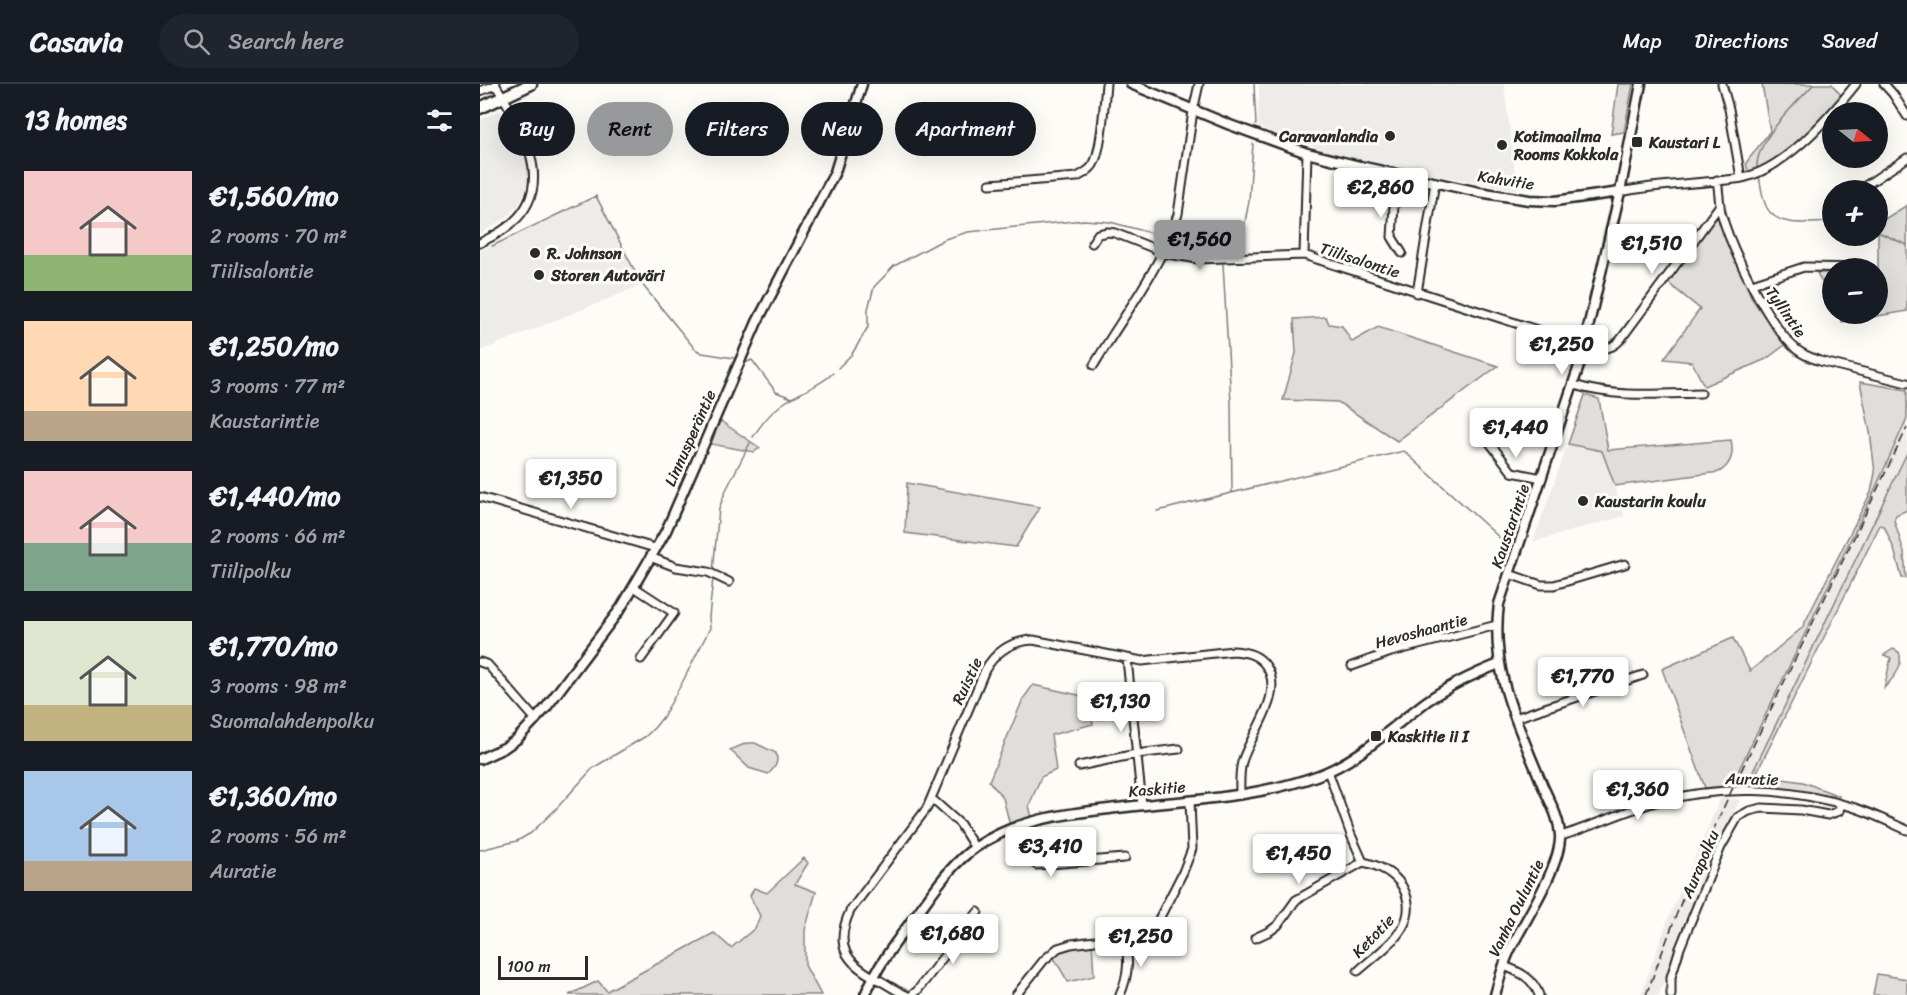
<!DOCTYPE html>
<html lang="en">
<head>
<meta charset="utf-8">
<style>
	:root { --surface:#171b24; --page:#20242c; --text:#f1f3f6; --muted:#9ea1a6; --line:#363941; --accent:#98999b }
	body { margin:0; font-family:Sriracha,sans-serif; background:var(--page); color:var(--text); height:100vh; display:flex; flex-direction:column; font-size:22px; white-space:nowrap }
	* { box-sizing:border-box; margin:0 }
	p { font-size:20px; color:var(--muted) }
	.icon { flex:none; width:33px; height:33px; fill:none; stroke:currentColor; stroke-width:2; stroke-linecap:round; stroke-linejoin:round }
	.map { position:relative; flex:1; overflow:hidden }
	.details { display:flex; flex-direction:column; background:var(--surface); width:480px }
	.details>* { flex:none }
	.hud { position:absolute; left:18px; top:18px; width:570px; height:54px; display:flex; gap:12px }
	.needle { width:39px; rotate:108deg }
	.tools { position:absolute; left:1342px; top:18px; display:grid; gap:12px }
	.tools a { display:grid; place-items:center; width:66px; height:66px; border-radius:50%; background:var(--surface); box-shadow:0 6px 24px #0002; font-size:30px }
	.scale { position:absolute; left:18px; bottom:15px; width:90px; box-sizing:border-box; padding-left:6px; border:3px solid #2b2b2b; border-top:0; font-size:16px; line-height:21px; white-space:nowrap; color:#2b2b2b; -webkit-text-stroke:4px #fdfcf7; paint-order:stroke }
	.price { position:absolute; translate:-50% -51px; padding:0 14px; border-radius:6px; background:#fff; color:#222; font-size:20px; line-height:39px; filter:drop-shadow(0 2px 3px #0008) }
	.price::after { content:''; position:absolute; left:50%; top:36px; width:18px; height:14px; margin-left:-9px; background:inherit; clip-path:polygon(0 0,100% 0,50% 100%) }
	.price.active { background:var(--accent); color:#111 }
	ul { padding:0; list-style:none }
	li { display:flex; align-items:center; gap:18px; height:150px; padding:0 24px }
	li span { display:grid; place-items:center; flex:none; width:168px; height:120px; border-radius:0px; color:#555 }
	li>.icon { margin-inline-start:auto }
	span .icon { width:72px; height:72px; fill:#fffc; stroke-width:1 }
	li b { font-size:26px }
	h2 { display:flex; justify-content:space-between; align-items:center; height:72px; padding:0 24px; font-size:26px }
	.tag { padding:0 21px; border-radius:27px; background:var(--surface); box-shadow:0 6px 24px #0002; font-size:21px; line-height:54px }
	.tag.active { background:var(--accent); color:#111 }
	header { display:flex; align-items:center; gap:36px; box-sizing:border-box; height:84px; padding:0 30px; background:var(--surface); border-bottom:2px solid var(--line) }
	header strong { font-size:28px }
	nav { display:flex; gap:33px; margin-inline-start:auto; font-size:21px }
	.search { width:420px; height:54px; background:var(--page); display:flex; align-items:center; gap:15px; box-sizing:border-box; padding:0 21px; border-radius:33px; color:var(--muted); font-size:22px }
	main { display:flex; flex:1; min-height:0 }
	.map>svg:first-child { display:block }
	.built { fill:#edece8 }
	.green { fill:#dfdeda; stroke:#858482; stroke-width:1.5 }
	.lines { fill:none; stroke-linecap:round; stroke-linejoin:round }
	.stream { stroke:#7e7d7b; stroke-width:1.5 }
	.minor-casing { stroke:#2b2b2b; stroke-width:11 }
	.tertiary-casing { stroke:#2b2b2b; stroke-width:13 }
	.trunk-casing { stroke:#2b2b2b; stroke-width:15 }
	.minor { stroke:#fdfcf7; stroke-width:7 }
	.tertiary { stroke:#fdfcf7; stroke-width:8 }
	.trunk { stroke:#fdfcf7; stroke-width:10 }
	.rail { stroke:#2b2b2b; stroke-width:1.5; stroke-dasharray:9 4.5; stroke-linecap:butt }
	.poi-dot { fill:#2b2b2b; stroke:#fdfcf7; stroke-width:2 }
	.labels { text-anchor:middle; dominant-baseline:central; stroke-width:6; stroke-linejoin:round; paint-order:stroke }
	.poi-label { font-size:16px; font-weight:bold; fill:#2b2b2b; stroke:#fdfcf7; text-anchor:start }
	.street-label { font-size:16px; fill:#2b2b2b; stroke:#fdfcf7 }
</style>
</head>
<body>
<header>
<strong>Casavia</strong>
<div class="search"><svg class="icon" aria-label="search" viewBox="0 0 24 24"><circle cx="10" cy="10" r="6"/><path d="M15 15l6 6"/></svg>Search here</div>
<nav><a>Map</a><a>Directions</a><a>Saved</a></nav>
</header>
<main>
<section class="details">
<h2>13 homes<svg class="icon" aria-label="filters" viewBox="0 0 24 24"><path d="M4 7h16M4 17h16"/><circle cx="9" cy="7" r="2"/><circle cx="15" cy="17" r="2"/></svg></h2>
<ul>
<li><span style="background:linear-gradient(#f6c9c9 70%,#8fb573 0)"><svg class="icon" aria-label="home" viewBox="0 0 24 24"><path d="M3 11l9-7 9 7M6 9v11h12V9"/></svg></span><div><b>€1,560/mo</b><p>2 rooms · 70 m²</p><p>Tiilisalontie</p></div></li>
<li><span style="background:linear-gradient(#ffd9b3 75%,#b9a48a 0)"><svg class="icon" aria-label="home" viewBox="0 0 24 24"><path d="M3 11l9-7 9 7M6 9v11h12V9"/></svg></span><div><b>€1,250/mo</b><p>3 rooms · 77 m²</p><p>Kaustarintie</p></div></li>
<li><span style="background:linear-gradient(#f6c9c9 60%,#7fa58c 0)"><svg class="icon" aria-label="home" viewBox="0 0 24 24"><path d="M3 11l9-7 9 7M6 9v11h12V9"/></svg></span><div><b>€1,440/mo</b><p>2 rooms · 66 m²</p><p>Tiilipolku</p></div></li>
<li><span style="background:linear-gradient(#dfe7d0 70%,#c2b280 0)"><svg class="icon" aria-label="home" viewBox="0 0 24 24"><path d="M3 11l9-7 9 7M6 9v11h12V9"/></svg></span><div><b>€1,770/mo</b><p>3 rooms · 98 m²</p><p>Suomalahdenpolku</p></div></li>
<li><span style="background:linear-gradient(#a9c7e8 75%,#b9a48a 0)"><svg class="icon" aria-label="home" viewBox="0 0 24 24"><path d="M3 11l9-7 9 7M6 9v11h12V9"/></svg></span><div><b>€1,360/mo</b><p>2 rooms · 56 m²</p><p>Auratie</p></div></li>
</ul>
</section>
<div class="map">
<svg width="1427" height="911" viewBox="0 0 1427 911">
	<rect width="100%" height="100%" fill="#fdfcf7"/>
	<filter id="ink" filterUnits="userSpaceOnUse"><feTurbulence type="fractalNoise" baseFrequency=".0167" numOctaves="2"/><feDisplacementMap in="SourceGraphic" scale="12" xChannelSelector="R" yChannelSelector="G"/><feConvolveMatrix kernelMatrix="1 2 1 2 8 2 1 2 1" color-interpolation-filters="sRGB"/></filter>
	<g filter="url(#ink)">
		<path class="built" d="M779,0H1024L1037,106L896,80L843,66L778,43Z
			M18,27L24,29L29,35L45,71L49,90L46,106L38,122L26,134L0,150V36Z
			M118,113L162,201L0,267V167Z
			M1427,334V369L1266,702H1251L1392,412Z
			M1088,360L1122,367L1144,432L1053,458Z
			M1241,713L1260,716L1233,772L1204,839L1179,911H1161L1188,835Z"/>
		<path class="green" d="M1138,0H1153L1144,48L1131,50Z
			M1282,0H1352L1364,15L1314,65L1269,92L1266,79L1290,47Z
			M1427,121V227L1362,238L1358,230H1398V139Z
			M1237,129L1272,215L1305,261L1286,275L1224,302L1212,278L1184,275L1220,225L1187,198Z
			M1337,189H1353V220Z
			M846,233L849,240L862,242L872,258L898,243L1018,282L917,357L858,318L803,316L816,269L814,235Z
			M1380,298L1427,306V334L1392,412L1251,702L1225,704L1182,585L1253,554L1270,587L1322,544L1391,408L1395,389L1390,348Z
			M1105,311L1119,315L1128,366L1251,356C1254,369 1251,381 1239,388L1135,402L1122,367L1088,360Z
			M239,336L280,364L274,368L231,360Z
			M1427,369V426L1416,431L1414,436L1424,468L1426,494H1422L1414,465L1404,442L1400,441L1277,688L1283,692L1323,698L1359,712L1358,714L1266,702Z
			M427,399L560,423L536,463L425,449Z
			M1413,565L1419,568C1424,584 1414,593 1404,604L1411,574L1404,571Z
			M553,601L607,613L613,640L571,651L576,686L561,693L549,722L553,737L531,745L523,714L509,697L543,615Z
			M267,659H275L296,669C299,679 295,684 288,690L269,684L250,666Z
			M324,774L328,779L315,800L336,808L325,846V881L341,911H89L118,897L127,907L234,849L251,864L275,844L280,832L270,812L274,804L287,809Z
			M612,857L614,892L588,898L571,869L583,862Z
			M1397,890L1427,895V911H1393Z"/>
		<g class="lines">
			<path class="stream" d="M774,0L776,41
				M1277,84C1275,57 1316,19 1334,0
				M1279,92C1281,102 1282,115 1287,124C1298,145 1333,138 1353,138
				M1398,148L1427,161
				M690,156L723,171L749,166L762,154L769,117L773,60
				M12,162L116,112L161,199L215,265L222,269L254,274
				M743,180L751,319L752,408
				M265,279L272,276L296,308L312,314
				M358,284L372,270L388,243V225L394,203L414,182L465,155L488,148L604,136L630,138L686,153
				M273,353C280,342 290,329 301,321C318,308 338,304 353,289
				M677,427L924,367L1032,465
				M233,487L239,425L245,408L270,359
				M0,766L37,757L51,749L75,726L113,684L166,652L175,643L183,633L202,599L230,544L229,533L233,494"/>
			<defs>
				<path id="minor" d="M1242,0L1249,25L1261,94
					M1404,0L1413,10L1427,32
					M0,7L16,1
					M916,90L912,153L922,169
					M1237,96C1239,107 1239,118 1241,128C1250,163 1289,242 1316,265C1323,271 1331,274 1340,277L1427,299
					M510,100L597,93C603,90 609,87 613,81C622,66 624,20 626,0
					M1379,106L1427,74
					M1140,108C1178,100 1216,100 1255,95C1301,90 1348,35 1376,0
					M0,159C11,153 23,148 32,139C78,100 40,40 15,0
					M612,159L618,150L628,148L635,149L688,170L718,175L824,171L1104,261C1119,265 1130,268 1141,255L1240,121
					M824,171L827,69
					M1272,200L1324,183L1388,184
					M937,209L955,98
					M614,281C642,233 682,183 698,130L713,27L719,0
					M1094,301C1135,314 1178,310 1221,309
					M1010,359L1032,388L1062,394
					M0,413L175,464
					M170,473L196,483L228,488L249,498
					M1029,490L1061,501H1074L1145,480
					M154,503L194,529L161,575
					M647,575L662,721
					M0,578L8,581L56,636
					M872,582L911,568L1017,541
					M1035,634L1163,591
					M599,682L656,670L699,665
					M848,687L871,751L883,778C898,781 914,789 922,802C944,840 904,864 878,887
					M452,715L480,740L495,764
					M539,741L549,776L557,781L645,774
					M1081,752C1113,742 1144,727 1176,718C1241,701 1309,703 1372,723C1391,729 1409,738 1427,746
					M775,854L790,847L798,841L816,816L883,778
					M1024,882C1040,888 1053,894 1059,911
					M426,911C416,907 407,900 397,895C366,879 354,862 370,827L447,724L505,586C516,567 531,557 553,556L662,577L753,567C766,568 778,570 786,582C806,610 770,650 762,678C759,689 760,700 760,711
					M432,911L437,907L498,828
					M536,911L564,876L578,864L591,860L655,852L671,844L678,837L703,788L712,765L710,717
					M640,911C649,891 649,875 645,854
					M1191,911V893L1200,864L1241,763L1258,733L1269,727L1282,724L1321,726L1348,731L1359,727L1361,720"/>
				<path id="tertiary" d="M651,0L750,41L827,69L875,81L999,108L1049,116L1075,117L1140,108
					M0,675L24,664L37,655L65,625L141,524L186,447L277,238L355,88L382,0
					M385,911C398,880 419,854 439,827C455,805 472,779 496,763C536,736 582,730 629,725C699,716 771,716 839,691C878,677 913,642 947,617C970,601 994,590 1019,580
					M1015,911C1019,897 1023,881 1029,868C1043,839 1082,781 1080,751C1079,732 1069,717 1062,700C1037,638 1010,589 1019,520L1099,282L1140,108L1161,0"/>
				<path id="trunk" d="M0,24L51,0"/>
			</defs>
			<use href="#minor" class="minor-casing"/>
			<use href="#tertiary" class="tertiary-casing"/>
			<use href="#trunk" class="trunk-casing"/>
			<use href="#minor" class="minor"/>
			<use href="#tertiary" class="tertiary"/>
			<use href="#trunk" class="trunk"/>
			<path class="rail" d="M1166,911L1205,808L1247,716L1427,344"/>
		</g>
	</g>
	<g class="poi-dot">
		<circle cx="910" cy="52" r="6"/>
		<rect x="1151" y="52" width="12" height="12" rx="3"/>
		<circle cx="1022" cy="61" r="6"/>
		<circle cx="55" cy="169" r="6"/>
		<circle cx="59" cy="191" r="6"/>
		<circle cx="1103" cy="417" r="6"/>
		<rect x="890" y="646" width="12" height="12" rx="3"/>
	</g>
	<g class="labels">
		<g class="poi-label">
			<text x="898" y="52" text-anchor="end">Caravanlandia</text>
			<text x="1034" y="52">Kotimaailma<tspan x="1034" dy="18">Rooms Kokkola</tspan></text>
			<text x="1169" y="58">Kaustari L</text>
			<text x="67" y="169">R. Johnson</text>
			<text x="71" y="191">Storen Autoväri</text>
			<text x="1115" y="417">Kaustarin koulu</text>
			<text x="908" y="652">Kaskitie ii I</text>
		</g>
		<g class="street-label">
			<text transform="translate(1026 96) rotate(9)">Kahvitie</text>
			<text transform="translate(880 176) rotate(18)">Tiilisalontie</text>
			<text transform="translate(1306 228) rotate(55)">Tyllintie</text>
			<text transform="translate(210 354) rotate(-66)">Linnusperäntie</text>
			<text transform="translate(1030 442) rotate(-71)">Kaustarintie</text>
			<text transform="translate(941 547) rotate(-15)">Hevoshaantie</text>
			<text transform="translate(487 597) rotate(-65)">Ruistie</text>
			<text transform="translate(1272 695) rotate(1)">Auratie</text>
			<text transform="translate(677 705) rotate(-5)">Kaskitie</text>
			<text transform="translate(1220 780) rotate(-67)">Aurapolku</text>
			<text transform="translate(1036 824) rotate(-64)">Vanha Ouluntie</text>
			<text transform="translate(893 852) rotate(-46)">Ketotie</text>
		</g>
	</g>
</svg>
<div class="tools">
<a><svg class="needle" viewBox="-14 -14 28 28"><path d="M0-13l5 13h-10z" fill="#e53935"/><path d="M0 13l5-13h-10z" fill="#9ea1a6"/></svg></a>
<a>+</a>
<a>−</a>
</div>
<div class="scale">100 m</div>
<b class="price" style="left:901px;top:135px">€2,860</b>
<b class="price active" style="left:720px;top:187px">€1,560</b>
<b class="price" style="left:1172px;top:191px">€1,510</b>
<b class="price" style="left:1082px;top:292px">€1,250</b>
<b class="price" style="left:1036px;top:375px">€1,440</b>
<b class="price" style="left:91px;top:426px">€1,350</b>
<b class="price" style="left:1103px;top:624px">€1,770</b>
<b class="price" style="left:641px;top:649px">€1,130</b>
<b class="price" style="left:1158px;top:737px">€1,360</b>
<b class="price" style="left:571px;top:794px">€3,410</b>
<b class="price" style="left:819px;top:801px">€1,450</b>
<b class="price" style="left:473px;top:881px">€1,680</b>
<b class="price" style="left:661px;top:884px">€1,250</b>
<div class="hud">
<a class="tag">Buy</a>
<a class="tag active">Rent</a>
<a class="tag">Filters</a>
<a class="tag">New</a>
<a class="tag">Apartment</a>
</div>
</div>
</main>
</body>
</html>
